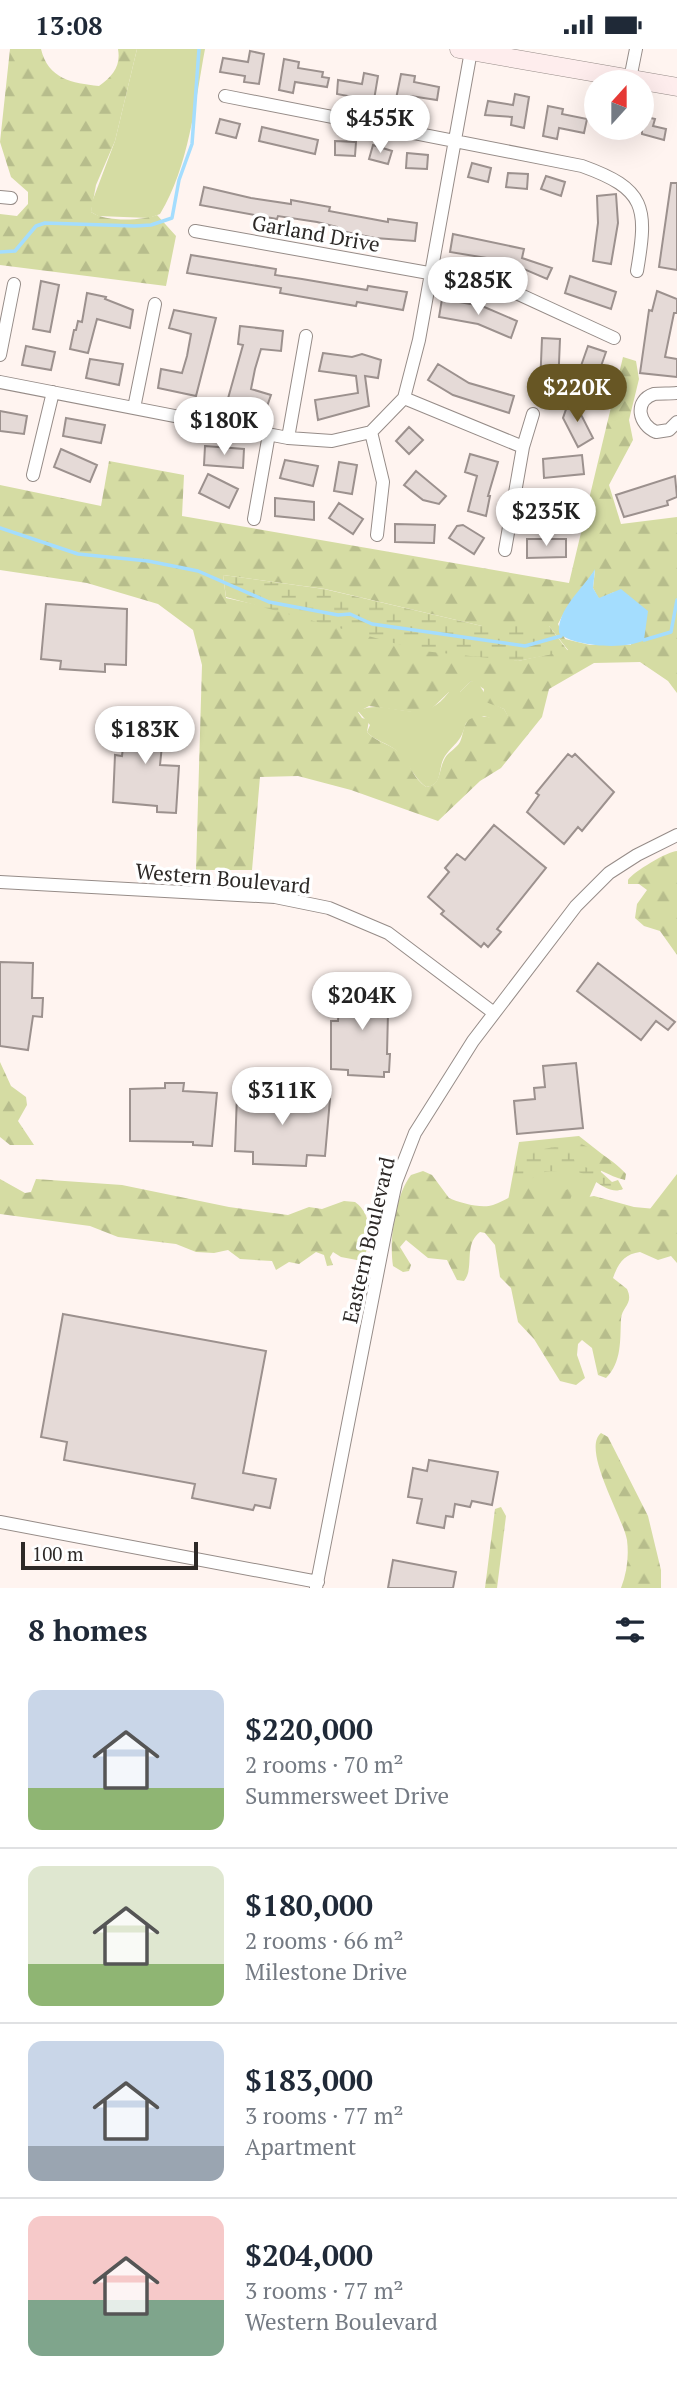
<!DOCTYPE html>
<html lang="en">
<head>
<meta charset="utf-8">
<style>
	:root { --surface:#fff; --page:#f2f2f3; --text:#1f2937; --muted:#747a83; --line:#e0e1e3; --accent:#675624 }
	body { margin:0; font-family:"PT Serif",serif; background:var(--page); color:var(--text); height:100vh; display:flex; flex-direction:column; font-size:26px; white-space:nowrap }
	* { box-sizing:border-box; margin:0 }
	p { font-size:23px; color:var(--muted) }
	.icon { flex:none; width:38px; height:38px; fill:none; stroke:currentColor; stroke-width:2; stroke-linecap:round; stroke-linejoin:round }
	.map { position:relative; height:1539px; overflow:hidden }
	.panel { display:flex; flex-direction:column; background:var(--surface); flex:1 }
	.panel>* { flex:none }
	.needle { width:46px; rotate:21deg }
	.tools { position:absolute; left:584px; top:21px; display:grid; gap:14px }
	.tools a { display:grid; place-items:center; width:70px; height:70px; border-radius:50%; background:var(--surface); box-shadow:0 7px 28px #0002; font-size:35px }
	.scale { position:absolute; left:21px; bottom:18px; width:177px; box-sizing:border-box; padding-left:7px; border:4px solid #2d2927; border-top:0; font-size:19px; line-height:24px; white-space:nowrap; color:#2d2927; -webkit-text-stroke:5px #fff; paint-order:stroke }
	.price { position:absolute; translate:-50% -60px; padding:0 16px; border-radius:24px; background:#fff; color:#222; font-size:23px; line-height:46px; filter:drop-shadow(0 2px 4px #0008) }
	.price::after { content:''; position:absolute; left:50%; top:42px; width:21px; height:16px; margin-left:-10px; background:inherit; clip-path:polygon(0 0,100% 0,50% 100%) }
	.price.active { background:var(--accent); color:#fff }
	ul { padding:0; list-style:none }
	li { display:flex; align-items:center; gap:21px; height:175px; padding:0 28px }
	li+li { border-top:2px solid var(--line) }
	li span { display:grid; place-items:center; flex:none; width:196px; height:140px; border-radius:14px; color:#555 }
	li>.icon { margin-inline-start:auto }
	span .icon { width:84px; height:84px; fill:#fffc; stroke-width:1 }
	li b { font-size:30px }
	h2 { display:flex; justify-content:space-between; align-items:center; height:84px; padding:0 28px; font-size:30px }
	.status { display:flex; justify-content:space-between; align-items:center; height:49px; padding:0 35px; background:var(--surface); direction:ltr }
	.status svg { height:19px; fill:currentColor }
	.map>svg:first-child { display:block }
	.green { fill:#d5dca3 }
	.forest { fill:url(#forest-firs); fill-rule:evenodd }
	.wetland { fill:url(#wetland-marsh) }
	.water { fill:#a4ddfe }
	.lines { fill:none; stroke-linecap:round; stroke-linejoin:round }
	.stream { stroke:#a4ddfe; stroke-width:3.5 }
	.building { fill:#e5dad7; stroke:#9c918e; stroke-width:2 }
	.street-casing { stroke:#968c88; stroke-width:14 }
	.secondary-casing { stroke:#968c88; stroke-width:19 }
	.street { stroke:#fff; stroke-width:12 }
	.secondary { stroke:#feeded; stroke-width:18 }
	.labels { text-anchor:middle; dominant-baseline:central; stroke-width:7; stroke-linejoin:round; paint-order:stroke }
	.street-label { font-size:21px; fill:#2d2927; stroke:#fff }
</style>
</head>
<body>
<div class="status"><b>13:08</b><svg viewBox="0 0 49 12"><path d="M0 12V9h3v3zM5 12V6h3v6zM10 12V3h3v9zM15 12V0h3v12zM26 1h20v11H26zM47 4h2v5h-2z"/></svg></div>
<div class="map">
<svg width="677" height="1539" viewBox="0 0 677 1539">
	<defs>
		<pattern id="forest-firs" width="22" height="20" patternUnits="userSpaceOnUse" patternTransform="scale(1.75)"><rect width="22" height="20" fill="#d5dca3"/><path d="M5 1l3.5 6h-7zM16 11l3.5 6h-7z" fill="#b7bd8c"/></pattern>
		<pattern id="wetland-marsh" width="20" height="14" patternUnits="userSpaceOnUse" patternTransform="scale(1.75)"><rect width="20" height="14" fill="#d5dca3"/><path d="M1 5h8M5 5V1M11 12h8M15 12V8" fill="none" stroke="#b7bd8c"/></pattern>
	</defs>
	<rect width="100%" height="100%" fill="#fff4f0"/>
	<path class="green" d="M137,0H205C195,53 189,118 160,165L149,169L98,167L91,163L92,153L115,92Z
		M471,632L478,634L491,654L504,660L509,669L499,672L484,667L466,674C460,695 456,692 445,707C437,719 444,736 426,738C412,727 409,713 397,702C388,694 375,692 367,683L370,676L358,662C390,647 419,683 449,643H460Z
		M579,1087L607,1109L573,1185L504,1173L519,1093Z
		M677,1125V1205L623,1195Z"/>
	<path class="forest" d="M10,0H41C48,30 72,34 99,37C113,27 121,17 118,0H137L115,92L96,136L91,163C105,173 141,172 157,166L176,187L166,237L0,216V165L17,167L28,155V143L11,128L0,93Z
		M623,308L636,312L639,330L629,371L633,391L609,436L621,475L677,468V644L668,632L640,613L594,614L549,640L542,668L501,719L480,732L438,772L351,741L298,727L260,728L252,821H196L202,616L193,581L158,555L87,534L0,521V436L101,457L109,412L184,426L182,467L569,534ZM595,521L593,539L599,550L614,543L629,547L631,596H590L565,590L558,575C568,554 582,540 595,521ZM223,526L325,540L482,577H549L568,601L518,612L226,549ZM471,632L484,640L483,652L504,660L508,668C497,673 476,661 467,673C463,678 463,687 460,693C456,700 448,703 445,709C438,721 442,736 426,738C409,725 412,715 402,706C392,695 377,694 367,683L369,671L362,669L358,663L369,657L426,665L449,643H460Z
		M677,802V906L660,882L644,877L635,869L637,855L647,841L639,835H628V831C633,823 668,802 677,802Z
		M0,1013L11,1037L26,1048L27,1056L18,1072L34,1096H10L0,1088Z
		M562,1090C584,1093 611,1108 626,1125L625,1131C607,1127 599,1118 579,1113L575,1101L562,1095Z
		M423,1122L432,1126L449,1149C460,1154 482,1160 493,1156C518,1147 533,1126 561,1143L570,1139L573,1143L570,1151L594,1147L634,1158L677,1162V1214L671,1207L658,1211L640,1203C624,1205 618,1215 613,1229L627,1240C634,1255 622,1257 621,1270C620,1291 622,1313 606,1329L598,1326L592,1299L582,1291L578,1295L577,1306L585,1329L576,1336L560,1332L534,1290L518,1273L511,1239L500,1228L495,1196L485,1184L480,1183C463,1196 475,1219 464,1232L457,1231L447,1211L428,1209L406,1191L400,1198L411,1216L409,1222L403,1223L393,1217C389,1191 395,1147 411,1126Z
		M0,1130L25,1144L31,1143L36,1130L122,1136L229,1158L288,1166L309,1158L322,1160L344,1152L355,1153C373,1165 372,1194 362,1212L341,1208L333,1203L330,1208L333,1216L327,1217L324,1206L316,1203L299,1215L289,1213L276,1221L272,1212L240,1210L228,1201L214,1204L196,1203L176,1195L118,1188L90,1177L0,1165Z
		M601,1384L608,1388L648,1467L661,1521V1539H621C627,1523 629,1508 627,1491C623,1468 581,1400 601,1384Z
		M501,1458L506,1467L497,1539H485L495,1460Z"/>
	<path class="wetland" d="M223,526L324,540L482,577H549L568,602L518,612L423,602L226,548Z
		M555,1098C569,1099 573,1101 575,1115L601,1123L612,1133L618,1131L623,1140C607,1147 593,1127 578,1123C569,1122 547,1121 538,1125C529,1130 527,1139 515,1136C509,1109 533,1101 555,1098Z"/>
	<path class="water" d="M595,520L593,539L599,549L621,540L648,562L644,591C628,601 572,598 559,584C557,560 583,540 595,520Z"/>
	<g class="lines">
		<path class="stream" d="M0,203L15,202L36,177L45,174L135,177L151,176L172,169L179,131L192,95L199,0
			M0,479L78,505L148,512L198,522L269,553L338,566L350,565L372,575L525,597L561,587
			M644,591L671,583L677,551"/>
	</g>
	<path class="building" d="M250,2L264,5L259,35L244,33L245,27L220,23L223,9L248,13Z
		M284,10L299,13L298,19L323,23L322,28L329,29L327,38L295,33L293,44L279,41Z
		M364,24L378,27L373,57L358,55L359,49L337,45L338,31L362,35Z
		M401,25L415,27L414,33L439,38L437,51L411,47L405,57L395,55Z
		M515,45L529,48L524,79L511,76L512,68L485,66L488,52L513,56Z
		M548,57L563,60L562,65L587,70L584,84L559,79L557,90L543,87Z
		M642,67L655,70L653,77L666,80L664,91L642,85Z
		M220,70L240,75L236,89L216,84Z
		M262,78L318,91L315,105L259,92Z
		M335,92L356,93L355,107L335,106Z
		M373,96L392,102L388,115L369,110Z
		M407,104L428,106L427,120L406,119Z
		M472,114L491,119L488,133L468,128Z
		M508,124L528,125L527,140L506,138Z
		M546,127L565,133L561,147L541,140Z
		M671,134H677V221L659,218Z
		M204,138L251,149L291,155V151L330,158L329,162L388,173V170L417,174L415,192L375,189L336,181L337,178L317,173L278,167L277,170L200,156Z
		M616,145L618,174L611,215L593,212L598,174L597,147Z
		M453,185L524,200L522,209L552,219L547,230L505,212L450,203Z
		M191,206L276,220L275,226L302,230L367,241L368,237L407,243L403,261L357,253L356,257L309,249L280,244L281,239L187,224Z
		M570,227L616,243L611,260L565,244Z
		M41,232L59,236L50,283L33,280Z
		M657,242L677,250V264H674L665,308L677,310V328L640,324L649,261L652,262Z
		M87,244L106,248L105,250L133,261L130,279L97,270L88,304L70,300L74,281H76L78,272L82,273Z
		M442,250L482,257L517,272L511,289L478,275L439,268Z
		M174,261L216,269L196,347L158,339L161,320L182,324L187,307L191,285L169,279Z
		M240,277L283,282L281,302L261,300L255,320L251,340L271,346L265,363L227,353L243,296L238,295Z
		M542,289L560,290L558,338H540Z
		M26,297L55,303L51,321L22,316Z
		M588,297L606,303L593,340L575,334Z
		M323,304L352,308L362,305L381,311L378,329L365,327L369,357L318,371L315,351L358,344L356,327L319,322Z
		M90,310L123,315L119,336L86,329Z
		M438,315L469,334L514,347L509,364L453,346L428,331Z
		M571,346L593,389L578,398L563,369Z
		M0,362L27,367L24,385L0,382Z
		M66,369L105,376L101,394L63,387Z
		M409,378L423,391L409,405L396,392Z
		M205,397L244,400L243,419L204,416Z
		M61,400L97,416L90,433L54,418Z
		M470,405L498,413L488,447H490L486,467L468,462L477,427L465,423Z
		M582,406L584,425L544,429L543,410Z
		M285,411L318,417L313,437L280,429Z
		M339,413L357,416L352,445L334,442Z
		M416,422L446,447L439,455L423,451L404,436Z
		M208,425L238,440L229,459L199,444Z
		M675,427L677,448L667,452L668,456L624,468L616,446Z
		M275,449L314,453V471L275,467Z
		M540,451L568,459L564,477L535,469Z
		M339,454L363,470L353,485L329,469Z
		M395,475L435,476L434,494L395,493Z
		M463,476L484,489L474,505L449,489L457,477Z
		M527,490H566V508L527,509Z
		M46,555L127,560L126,616L105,615V623L60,620L61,612L41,610Z
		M127,664L165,667L160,716L179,717L176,764L157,763V757L113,753L115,706L122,707Z
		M568,705L572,708L575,705L614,743L582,782L578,778L564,795L527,763L539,746L536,744Z
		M494,776L546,819L497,880L501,883L488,898L484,894L481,898L441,865L444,862L428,848L449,823L445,819L457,805L465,811Z
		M0,913L33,914L32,949H43L42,968L33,967L28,1001L0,997Z
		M598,914L675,973L668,981L656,972L641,991L577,942Z
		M340,937L377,939L376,944L393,945V963H388L387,1005H390L389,1023H384V1028L348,1026V1021L331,1020V972H338Z
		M576,1014L583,1079L517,1085L514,1052L535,1050L534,1039L545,1038L543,1017Z
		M165,1034H184L183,1042L217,1044L212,1097L193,1096V1093L130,1092V1040L165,1039Z
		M274,1039L294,1040L293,1047L330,1050L325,1107L307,1106L306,1117L253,1115V1103L235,1102L237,1045L273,1046Z
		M63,1265L266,1302L243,1424L276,1430L270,1459L255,1456L253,1461L192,1449L195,1435L64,1411L67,1393L41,1388Z
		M429,1411L498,1423L492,1456L472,1452L470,1458L455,1455L453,1468L446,1467L444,1479L417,1474L422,1450L408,1448L413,1419L427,1422Z
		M393,1511L456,1523L453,1539H388Z"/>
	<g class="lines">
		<defs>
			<path id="street" d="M630,30L636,0
				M225,47L582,117C646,140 648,158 637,222
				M0,148L11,149
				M195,182L501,237L614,289
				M0,306L14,235
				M0,333L288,389L332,392L371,383L404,349L419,291L471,2
				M677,344C670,345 661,344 654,345C633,352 639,376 656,383L669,381L677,373
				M404,349L523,398
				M134,359L155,255
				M371,383L383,433L377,486
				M288,389L306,287
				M33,426L53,343
				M254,470L269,385
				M505,501L523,398L533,365
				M0,833L275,848L329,859L388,884L494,964
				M0,1473L318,1533
				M316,1539L387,1175L396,1133L415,1084L473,992L576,857L609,824L637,806L677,786"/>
			<path id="secondary" d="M459,0L677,38"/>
		</defs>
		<use href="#street" class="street-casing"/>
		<use href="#secondary" class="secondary-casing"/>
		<use href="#street" class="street"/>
		<use href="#secondary" class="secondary"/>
	</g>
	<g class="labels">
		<g class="street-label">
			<text transform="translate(316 184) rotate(10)">Garland Drive</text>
			<text transform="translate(223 829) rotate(5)">Western Boulevard</text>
			<text transform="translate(368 1191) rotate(-77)">Eastern Boulevard</text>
		</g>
	</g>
</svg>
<div class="tools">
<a><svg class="needle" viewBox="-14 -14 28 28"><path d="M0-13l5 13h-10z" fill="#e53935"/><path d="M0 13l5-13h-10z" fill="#747a83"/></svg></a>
</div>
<div class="scale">100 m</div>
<b class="price" style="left:380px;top:106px">$455K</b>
<b class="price" style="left:478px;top:268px">$285K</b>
<b class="price active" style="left:577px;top:375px">$220K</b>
<b class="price" style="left:224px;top:408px">$180K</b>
<b class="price" style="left:546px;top:499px">$235K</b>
<b class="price" style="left:145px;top:717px">$183K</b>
<b class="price" style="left:362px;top:983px">$204K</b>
<b class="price" style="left:282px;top:1078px">$311K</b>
</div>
<section class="panel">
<h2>8 homes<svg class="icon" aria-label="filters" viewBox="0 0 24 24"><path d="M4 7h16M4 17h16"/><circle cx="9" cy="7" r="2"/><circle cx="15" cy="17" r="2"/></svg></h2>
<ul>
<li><span style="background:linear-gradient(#c9d6e8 70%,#8fb573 0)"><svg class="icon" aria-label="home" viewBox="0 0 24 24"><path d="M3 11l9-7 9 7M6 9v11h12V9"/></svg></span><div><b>$220,000</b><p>2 rooms · 70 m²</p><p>Summersweet Drive</p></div></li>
<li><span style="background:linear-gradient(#dfe7d0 70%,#8fb573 0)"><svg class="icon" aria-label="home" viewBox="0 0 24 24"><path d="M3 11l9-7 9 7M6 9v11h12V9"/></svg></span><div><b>$180,000</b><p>2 rooms · 66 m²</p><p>Milestone Drive</p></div></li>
<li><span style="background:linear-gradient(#c9d6e8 75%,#9aa5b1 0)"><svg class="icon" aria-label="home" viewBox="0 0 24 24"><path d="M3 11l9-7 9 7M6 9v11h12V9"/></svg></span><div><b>$183,000</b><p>3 rooms · 77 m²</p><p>Apartment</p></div></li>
<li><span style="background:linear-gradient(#f6c9c9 60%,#7fa58c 0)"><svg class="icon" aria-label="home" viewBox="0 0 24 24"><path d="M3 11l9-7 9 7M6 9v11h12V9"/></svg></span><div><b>$204,000</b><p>3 rooms · 77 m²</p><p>Western Boulevard</p></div></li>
</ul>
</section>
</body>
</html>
